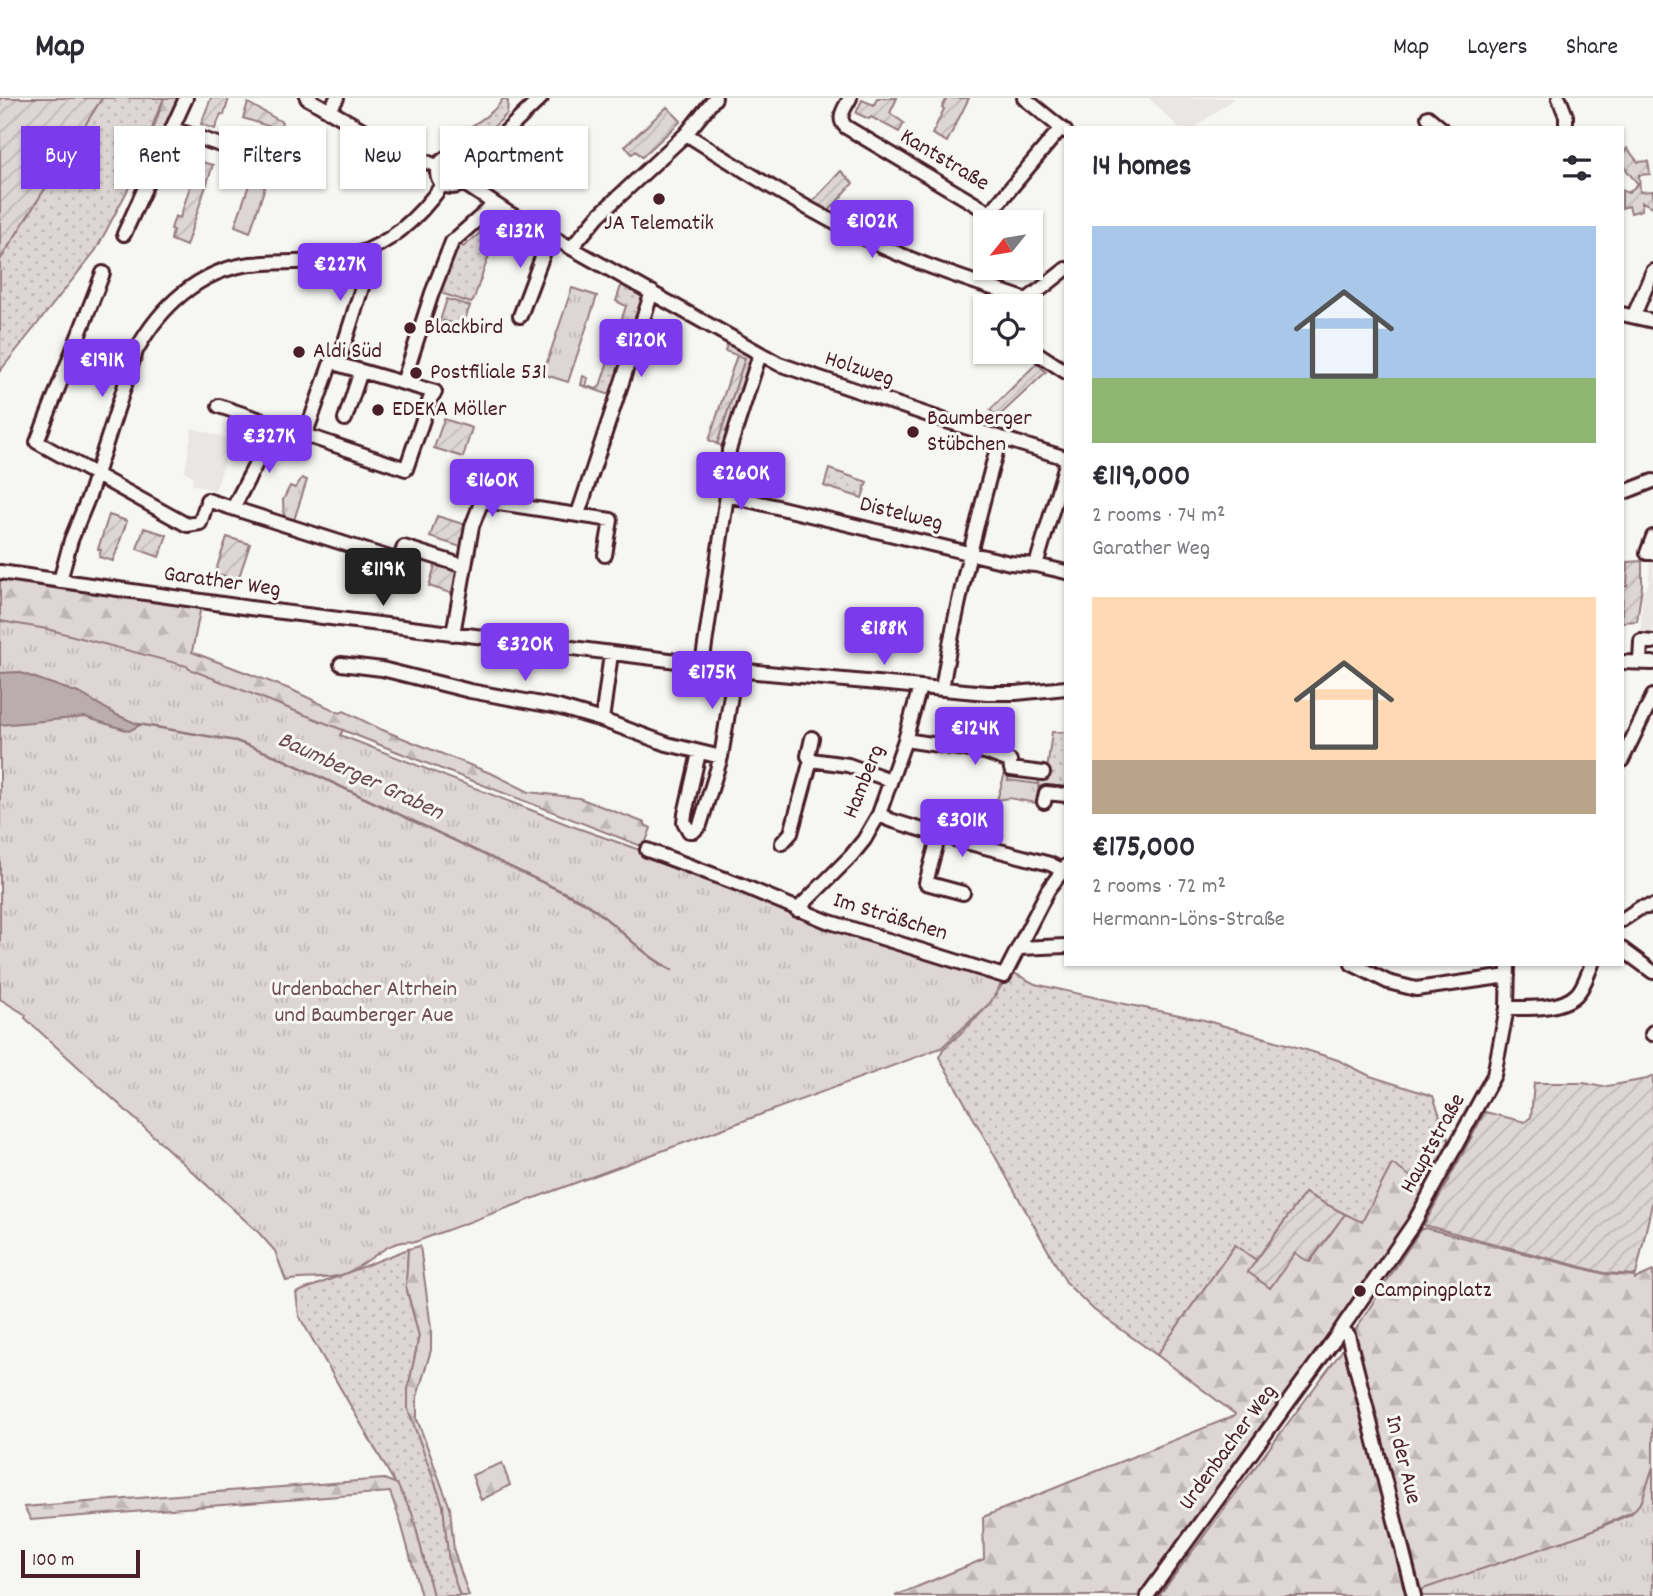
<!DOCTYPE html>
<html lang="en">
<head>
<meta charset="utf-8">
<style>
	:root { --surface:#fff; --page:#f2f2f3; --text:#2b2b33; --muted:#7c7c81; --line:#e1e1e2; --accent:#7c3aed }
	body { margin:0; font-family:Dekko,sans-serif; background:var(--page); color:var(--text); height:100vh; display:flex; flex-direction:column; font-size:26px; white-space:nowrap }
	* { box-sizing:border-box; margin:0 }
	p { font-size:23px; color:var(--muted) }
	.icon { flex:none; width:38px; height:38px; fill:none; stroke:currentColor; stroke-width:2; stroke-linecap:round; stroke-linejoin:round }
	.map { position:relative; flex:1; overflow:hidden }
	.sheet { position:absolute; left:1064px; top:28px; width:560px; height:840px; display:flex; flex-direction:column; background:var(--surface); border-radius:0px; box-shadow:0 2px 5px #0004 }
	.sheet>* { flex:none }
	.banner { position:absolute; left:21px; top:28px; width:665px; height:63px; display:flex; gap:14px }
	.needle { width:46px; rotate:240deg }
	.buttons { position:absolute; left:973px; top:112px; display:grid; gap:14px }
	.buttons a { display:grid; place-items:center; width:70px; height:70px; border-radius:0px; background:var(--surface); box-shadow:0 2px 5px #0004; font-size:35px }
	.scale { position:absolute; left:21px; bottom:18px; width:119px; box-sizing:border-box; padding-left:7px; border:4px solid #4a1f2b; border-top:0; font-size:19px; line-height:24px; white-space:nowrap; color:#4a1f2b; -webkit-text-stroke:5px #f6f6f2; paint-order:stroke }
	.price { position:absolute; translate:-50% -60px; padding:0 16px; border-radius:7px; background:var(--accent); color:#fff; font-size:23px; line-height:46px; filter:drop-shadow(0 2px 4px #0008) }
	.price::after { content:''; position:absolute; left:50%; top:42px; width:21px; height:16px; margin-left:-10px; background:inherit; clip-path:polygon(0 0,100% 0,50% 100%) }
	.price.current { background:#222; color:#fff }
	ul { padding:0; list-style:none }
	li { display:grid; align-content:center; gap:14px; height:371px; padding:0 28px }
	li span { display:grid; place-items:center; height:217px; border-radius:0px; color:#555 }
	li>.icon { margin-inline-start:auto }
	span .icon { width:126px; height:126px; fill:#fffc; stroke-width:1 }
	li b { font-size:30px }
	h2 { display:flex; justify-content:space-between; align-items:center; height:84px; padding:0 28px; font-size:30px }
	.chip { padding:0 24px; border-radius:0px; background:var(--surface); box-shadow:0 2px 5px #0004; font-size:24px; line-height:63px }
	.chip.current { background:var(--accent); color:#fff }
	header { display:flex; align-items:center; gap:42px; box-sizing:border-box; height:98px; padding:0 35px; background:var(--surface); border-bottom:2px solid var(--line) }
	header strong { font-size:33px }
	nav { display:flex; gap:38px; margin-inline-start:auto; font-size:24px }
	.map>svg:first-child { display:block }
	.built { fill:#e9e6e3 }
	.grass { fill:url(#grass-dots); stroke:#947a80; stroke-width:2 }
	.forest { fill:url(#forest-firs); stroke:#947a80; stroke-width:2 }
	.park { fill:url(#park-tufts); stroke:#947a80; stroke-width:2 }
	.garden { fill:url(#garden-furrows); stroke:#947a80; stroke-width:2 }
	.water { fill:#bbadae; stroke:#8e747a; stroke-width:2 }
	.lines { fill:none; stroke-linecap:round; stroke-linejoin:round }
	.stream { stroke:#8e747a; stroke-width:2.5 }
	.minor-casing { stroke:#4a1f2b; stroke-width:18 }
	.minor { stroke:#f6f6f2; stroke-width:12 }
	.poi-dot { fill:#4a1f2b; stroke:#f6f6f2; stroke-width:2.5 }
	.labels { text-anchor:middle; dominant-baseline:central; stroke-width:6; stroke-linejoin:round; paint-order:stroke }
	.street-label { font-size:23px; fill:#4a1f2b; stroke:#f6f6f2 }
	.poi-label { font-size:23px; fill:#4a1f2b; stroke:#f6f6f2; text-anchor:start }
	.park-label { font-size:23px; fill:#6f4d56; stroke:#f6f6f2 }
	.water-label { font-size:24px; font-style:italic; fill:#6c4a52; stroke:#f6f6f2 }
</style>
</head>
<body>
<header>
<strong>Map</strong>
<nav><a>Map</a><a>Layers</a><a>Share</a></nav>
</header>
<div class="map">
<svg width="1653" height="1498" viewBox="0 0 1653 1498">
	<defs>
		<pattern id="grass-dots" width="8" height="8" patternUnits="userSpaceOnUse" patternTransform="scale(1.75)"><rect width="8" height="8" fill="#ddd6d5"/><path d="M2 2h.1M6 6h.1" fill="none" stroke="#bfb7b7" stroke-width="1.8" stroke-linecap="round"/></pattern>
		<pattern id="forest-firs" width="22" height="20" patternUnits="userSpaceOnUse" patternTransform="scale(1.75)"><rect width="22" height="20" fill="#ddd6d5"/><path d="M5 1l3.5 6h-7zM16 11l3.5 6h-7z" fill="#bfb7b7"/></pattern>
		<pattern id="park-tufts" width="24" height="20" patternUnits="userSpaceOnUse" patternTransform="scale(1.75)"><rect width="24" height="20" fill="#ddd6d5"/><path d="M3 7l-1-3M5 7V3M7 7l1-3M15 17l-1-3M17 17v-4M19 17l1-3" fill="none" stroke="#bfb7b7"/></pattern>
		<pattern id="garden-furrows" width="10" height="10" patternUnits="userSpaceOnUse" patternTransform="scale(1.75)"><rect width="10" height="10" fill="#ddd6d5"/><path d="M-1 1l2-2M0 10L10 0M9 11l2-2" fill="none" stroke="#bfb7b7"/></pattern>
	</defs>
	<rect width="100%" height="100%" fill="#f6f6f2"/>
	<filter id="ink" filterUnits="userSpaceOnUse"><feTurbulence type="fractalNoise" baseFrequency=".0143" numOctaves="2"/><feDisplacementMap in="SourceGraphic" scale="14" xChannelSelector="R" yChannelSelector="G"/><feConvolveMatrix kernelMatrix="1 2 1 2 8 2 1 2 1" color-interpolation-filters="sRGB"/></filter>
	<g filter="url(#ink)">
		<path class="built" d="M1149,0H1235L1194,30H1179Z
			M192,330L236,343L234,349L230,348L215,393L192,386L193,378L185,374Z
			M1650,464H1653V541L1641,538L1642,496L1649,485Z"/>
		<path class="grass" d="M102,0H164C159,13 148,30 153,44L96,152L0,273V162Z
			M503,0L508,3L507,16L482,40L477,34L465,44L470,51L465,54L437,56L451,46L449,42C465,32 498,14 503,0Z
			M493,112L481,154L489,157L473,203L471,205L441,195L454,148L458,144L463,149L480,135L475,128Z
			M622,185L641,197L642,203L613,298L581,287L583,278L588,280L586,288L597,291L600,288L626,208L616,203Z
			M447,201L470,208L463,227L443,223L441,229H438Z
			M728,245L749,256L751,263L725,349L717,346L745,260L725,253Z
			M829,371L867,384L862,400L824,388Z
			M1052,634H1066V693L1038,688L1039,680H1046Z
			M1010,873L1035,886L1120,905L1204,922L1290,947L1338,962L1370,978L1433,998L1451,1049L1429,1091L1392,1067L1362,1125L1305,1095L1256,1162L1235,1147L1157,1257L1094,1212L1067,1186L939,959L943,951C972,925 991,909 1010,873Z
			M408,1151L406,1189L419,1238L408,1291V1311L443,1407L449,1464L460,1498H433L412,1415L299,1218L296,1195Z"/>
		<path class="forest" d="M164,0H181L157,48L151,38Z
			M0,480L59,491L201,508L192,554L292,592L340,615L344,613L380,631L495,677L529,694L579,700L645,725V727L651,730L644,749L413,660L189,571L0,523Z
			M1392,1066L1429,1091L1408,1127L1350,1206L1352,1209L1140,1498H895L984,1461L983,1419L1234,1318L1235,1316L1157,1257L1235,1147L1256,1162L1249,1174L1296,1154L1310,1164L1345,1116L1362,1124Z
			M1425,1130L1605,1176L1634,1178L1635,1181L1653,1173V1369L1642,1403L1636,1412L1584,1436L1420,1498H1159L1341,1254L1420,1132Z
			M420,1148L431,1230V1252L417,1299V1321L450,1410L454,1453L469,1498H460L449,1464L443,1407L408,1311V1291L419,1238L406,1188L408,1151Z
			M502,1365L510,1387L481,1402L472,1377Z
			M384,1381L397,1386L412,1415L433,1498H421L401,1425L390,1394L31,1422L24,1409Z"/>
		<path class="park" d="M250,84L265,89L250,134L235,128Z
			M572,190L597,198L568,284L543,276Z
			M302,380L307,382L293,425L284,423L283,402L290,388L295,390Z
			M0,523L47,531L187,568L189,571L343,632L340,637L569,727L1004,881L990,905L941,950L415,1144C386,1139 368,1169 341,1177C322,1183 305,1178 286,1183L275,1153L259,1135L25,920L26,917L0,901Z
			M1005,675H1009L1008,682L1038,686L1041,706L1009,700L997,702Z
			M1653,1369V1498H1420V1492L1584,1436L1631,1416L1642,1403Z"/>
		<path class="garden" d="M0,0H102L0,162Z
			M211,0H229L224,17L221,16L215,31L201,26Z
			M877,0H897L890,15L904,25L899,34L871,19L869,21L856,15L862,2L874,7Z
			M947,0H969L947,44L932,36L944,11L942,9Z
			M248,5L282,24L280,32L243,20Z
			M667,9L681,23L642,59L636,53L632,56L625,48Z
			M1627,50L1638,64L1648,63L1650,76L1639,77L1640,94L1653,93V109L1642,104V112L1631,115L1629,108L1622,110V92L1628,95L1638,86C1629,75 1616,64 1627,50Z
			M198,63L213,67L186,148L171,142L173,132L171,131L175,118L180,120Z
			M841,73L853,85L829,113L812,104Z
			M737,257L745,260L717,346L709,342Z
			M1037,265L1046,274L998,319L990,312Z
			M444,321L472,330L463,359L434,350Z
			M109,417L127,423L113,463L99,459L101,452L98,451Z
			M437,418L466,427L461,449L430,439Z
			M144,430L167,437L159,459L137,451Z
			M227,439L250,446L238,482L215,475Z
			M1642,463V488L1637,523L1622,524L1623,488H1627L1628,464Z
			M436,464L457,471L453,496L429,488Z
			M1653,978V1101L1636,1177L1604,1175L1424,1127L1485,1014L1525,1024L1531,1019L1534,985H1584L1602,989L1647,981Z
			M1305,1095L1345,1116L1309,1164L1295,1155L1270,1190L1248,1174Z"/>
		<path class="water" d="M18,574L81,596L117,617L140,627L129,633L85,619L0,627V575Z"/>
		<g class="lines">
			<path class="stream" d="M138,626L236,643L276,658L584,804C616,825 639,855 672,872"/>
			<defs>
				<path id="minor" d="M307,0L400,53L439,69
					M850,0C845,10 836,20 846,29L990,115L1061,30
					M1024,0L1065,33
					M1559,0L1566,18V30
					M329,13L337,0
					M1428,19L1441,30
					M173,31L271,64L281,73
					M686,36C749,76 813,116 881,148C928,170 978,185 1027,202L1066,171
					M437 74a15 15 0 1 1 30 0a15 15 0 1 1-30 0Z
					M467,71L541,0
					M463,85L507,114L779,266L946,323L1066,360
					M124,136L186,0
					M572,149L599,117L686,36L715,0
					M103,175L37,344L187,427L200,425L205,410
					M1622,216L1653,223
					M1634,217L1653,173
					M520,218L550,138
					M1031,251L1066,274
					M403,285L432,195L452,144L488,112L492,105
					M219,308L406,371L430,301L435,294L340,267
					M345,321L361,273
					M305,338L330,267L342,253L364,183V174L358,155
					M1622,395L1653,383
					M727,397L1010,465L1036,467L1066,474
					M207,402L399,463L404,449L464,468
					M233,410L260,358L280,329
					M578,416L652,194
					M1653,439L1647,455H1653
					M1036,467L1066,366
					M0,474L250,510L685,564L735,572L987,595H1016L1066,590
					M60,483L71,442L89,398L136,253C160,209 199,172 251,166C286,163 323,166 357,156C393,145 422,115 443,86
					M453,536L472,428L481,405L485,403L611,422L605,457
					M1622,564L1653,565
					M1640,564L1641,543L1653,544
					M341,566L382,571L470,593L558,609L602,622L667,646L721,659
					M702,567L727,397L729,352L760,256
					M942,591C956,505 977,423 1000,340
					M602,622L611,556
					M905,642L985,654L1010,663L1011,671L1043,675
					M985,654L997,644L1004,648L1000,659
					M699,655L685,716L684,724L689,733H694L700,727L721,659L735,572
					M811,662L808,658L812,640
					M1622,662L1653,598
					M1044,704L1046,695L1066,697
					M879,716L890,722L939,737L1050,766L1062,772
					M939,737L926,785L963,795
					M782,745L791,735L811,662L848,667L890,682
					M647,752L741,787L827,823L1004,878L1048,792L1066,768
					M797,812L851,758L864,742L879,716L905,642L920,589
					M1622,822L1640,810L1653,808
					M1019,850L1066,848
					M1622,851L1653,874
					M1352,866L1388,884L1416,891L1508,878
					M1507,910C1527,910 1562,912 1577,896C1584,889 1588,875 1592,866
					M1652,936L1653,934
					M1348,1237L1414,1498
					M1147,1498L1335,1240L1414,1125L1494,977L1507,910L1508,866"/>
			</defs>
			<use href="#minor" class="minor-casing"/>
			<use href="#minor" class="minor"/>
		</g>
	</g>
	<g class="poi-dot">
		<circle cx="659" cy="101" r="7"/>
		<circle cx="410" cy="230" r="7"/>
		<circle cx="299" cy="254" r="7"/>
		<circle cx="416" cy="275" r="7"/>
		<circle cx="378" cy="312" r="7"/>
		<circle cx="913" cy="334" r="7"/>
		<circle cx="1360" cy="1193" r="7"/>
	</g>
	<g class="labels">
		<g class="street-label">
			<text transform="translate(944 63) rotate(31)">Kantstraße</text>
			<text transform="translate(859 272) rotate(18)">Holzweg</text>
			<text transform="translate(901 417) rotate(14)">Distelweg</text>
			<text transform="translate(222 485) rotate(8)">Garather Weg</text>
			<text transform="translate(865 684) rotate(-68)">Hamberg</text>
			<text transform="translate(890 820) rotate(17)">Im Sträßchen</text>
			<text transform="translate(1434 1046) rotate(-61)">Hauptstraße</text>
			<text transform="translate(1229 1350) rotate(-54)">Urdenbacher Weg</text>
			<text transform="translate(1402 1362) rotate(76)">In der Aue</text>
		</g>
		<g class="poi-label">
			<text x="659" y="126" text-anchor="middle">JA Telematik</text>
			<text x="424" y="230">Blackbird</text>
			<text x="313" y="254">Aldi Süd</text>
			<text x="430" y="275">Postfiliale 531</text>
			<text x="392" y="312">EDEKA Möller</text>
			<text x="927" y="321">Baumberger<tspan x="927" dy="26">Stübchen</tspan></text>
			<text x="1374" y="1193">Campingplatz</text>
		</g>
		<g class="park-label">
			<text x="364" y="892">Urdenbacher Altrhein<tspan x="364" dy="26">und Baumberger Aue</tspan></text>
		</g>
		<g class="water-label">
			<text transform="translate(360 679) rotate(25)">Baumberger Graben</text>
		</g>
	</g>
</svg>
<div class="buttons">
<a><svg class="needle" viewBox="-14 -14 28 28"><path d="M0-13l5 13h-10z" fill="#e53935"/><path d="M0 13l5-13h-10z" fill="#7c7c81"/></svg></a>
<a><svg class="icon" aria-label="locate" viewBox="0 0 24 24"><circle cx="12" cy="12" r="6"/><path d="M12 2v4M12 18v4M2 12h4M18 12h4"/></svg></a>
</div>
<div class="scale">100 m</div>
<b class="price" style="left:872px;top:162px">€102K</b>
<b class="price" style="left:520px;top:172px">€132K</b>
<b class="price" style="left:340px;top:205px">€227K</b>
<b class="price" style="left:641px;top:281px">€120K</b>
<b class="price" style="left:102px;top:301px">€191K</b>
<b class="price" style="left:269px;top:377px">€327K</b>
<b class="price" style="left:741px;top:414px">€260K</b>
<b class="price" style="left:492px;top:421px">€160K</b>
<b class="price current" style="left:383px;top:510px">€119K</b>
<b class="price" style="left:884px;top:569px">€188K</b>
<b class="price" style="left:525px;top:585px">€320K</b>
<b class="price" style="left:712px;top:613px">€175K</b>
<b class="price" style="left:975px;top:669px">€124K</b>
<b class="price" style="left:962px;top:761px">€301K</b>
<div class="banner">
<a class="chip current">Buy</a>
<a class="chip">Rent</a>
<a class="chip">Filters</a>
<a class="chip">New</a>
<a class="chip">Apartment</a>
</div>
<section class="sheet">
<h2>14 homes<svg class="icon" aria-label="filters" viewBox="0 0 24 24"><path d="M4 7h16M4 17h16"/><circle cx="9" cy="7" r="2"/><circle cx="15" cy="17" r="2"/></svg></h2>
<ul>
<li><span style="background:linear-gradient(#a9c7e8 70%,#8fb573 0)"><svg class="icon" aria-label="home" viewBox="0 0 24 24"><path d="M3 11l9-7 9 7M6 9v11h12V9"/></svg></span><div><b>€119,000</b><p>2 rooms · 74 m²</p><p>Garather Weg</p></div></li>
<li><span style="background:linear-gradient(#ffd9b3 75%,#b9a48a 0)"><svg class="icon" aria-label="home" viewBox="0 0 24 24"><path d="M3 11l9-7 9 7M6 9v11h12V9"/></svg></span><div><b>€175,000</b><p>2 rooms · 72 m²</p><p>Hermann-Löns-Straße</p></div></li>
</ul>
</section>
</div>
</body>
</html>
